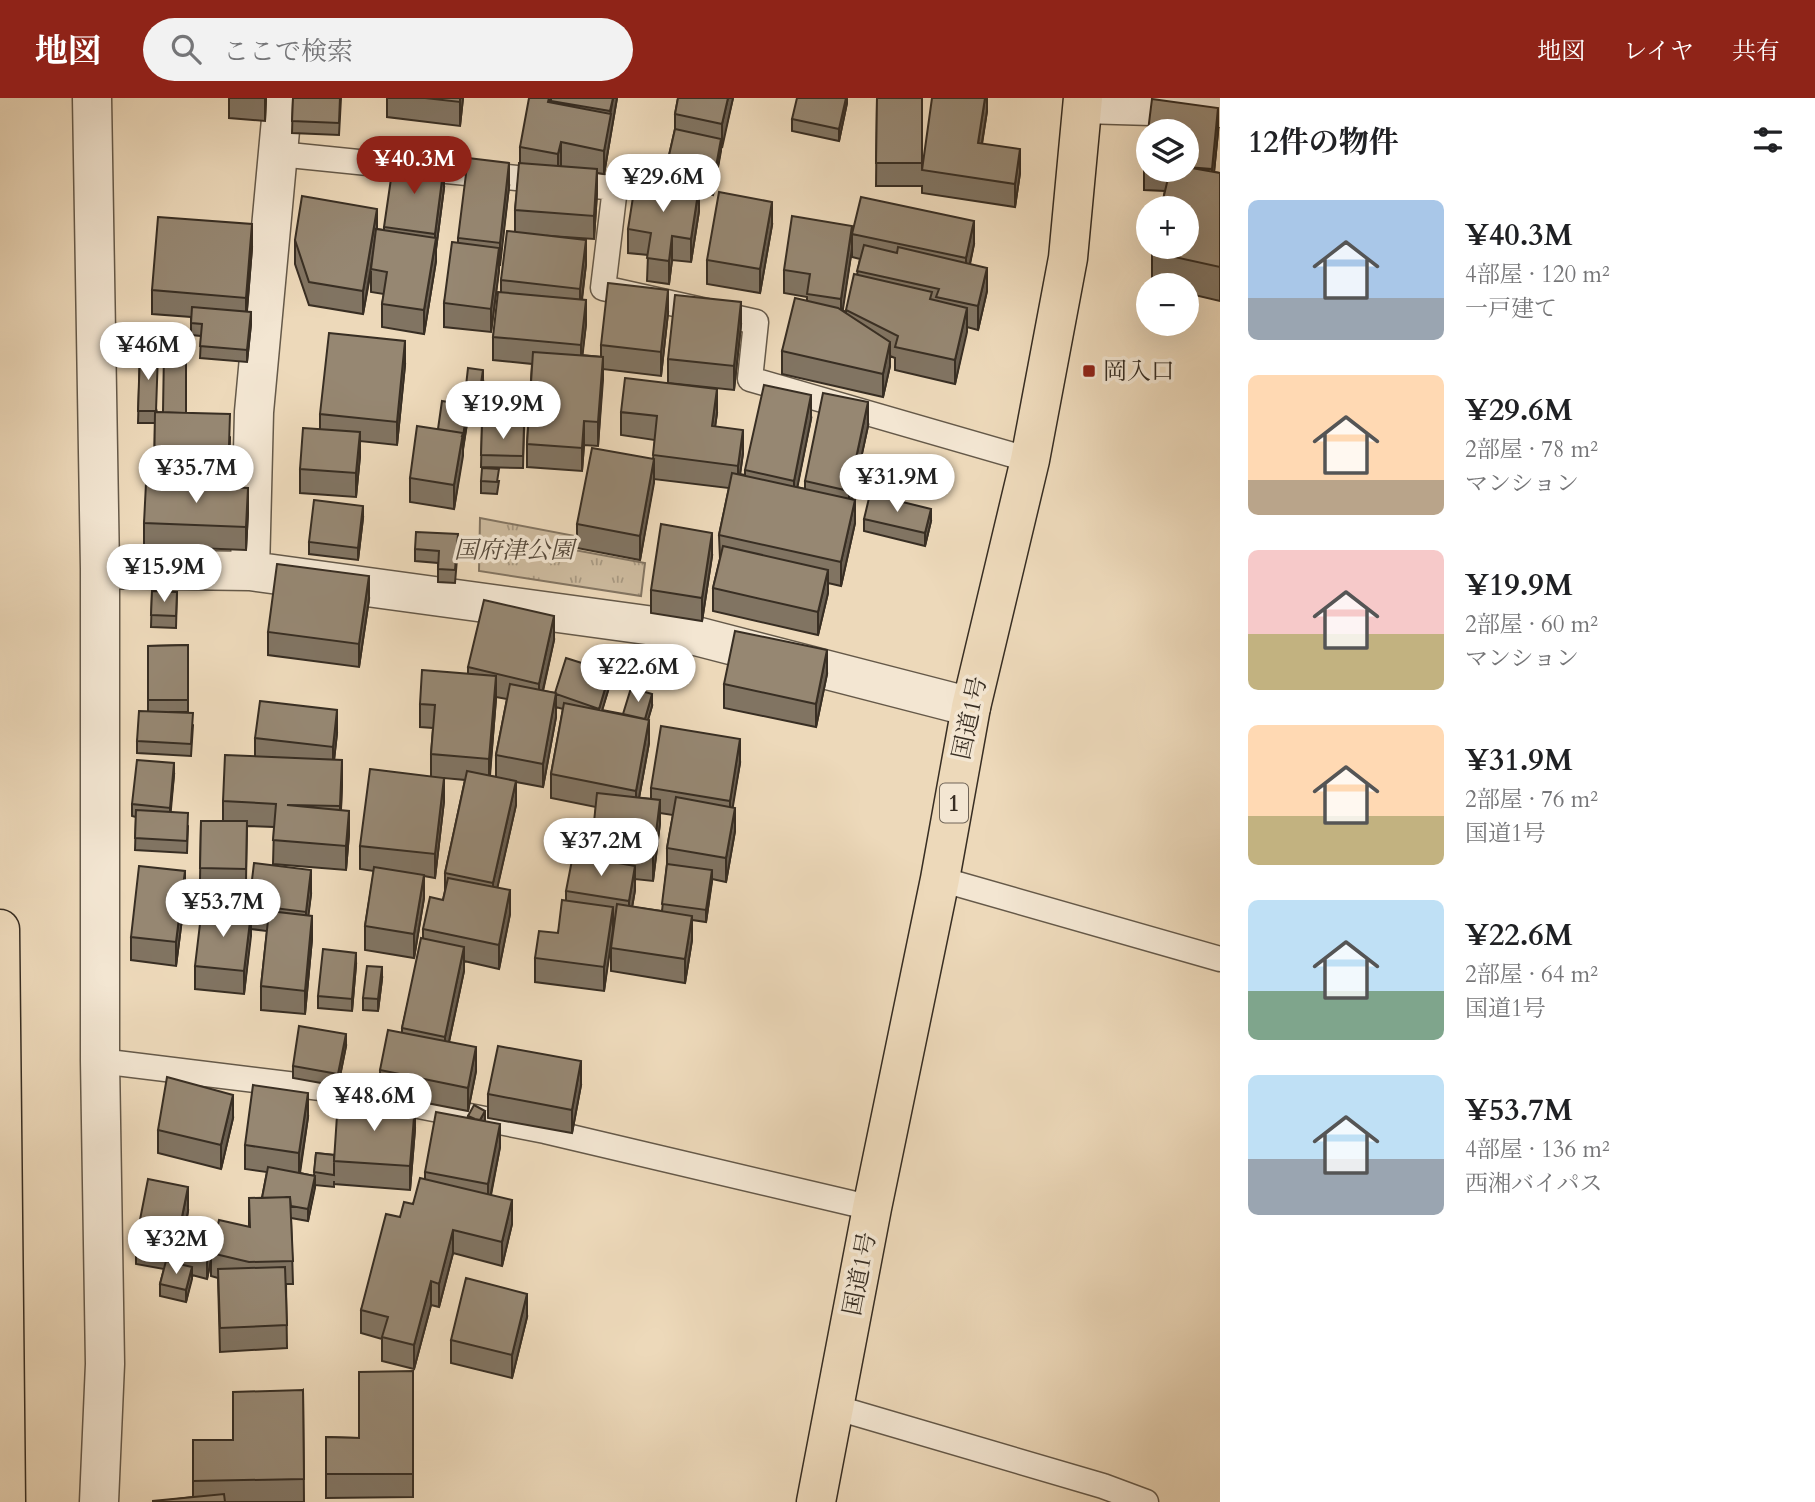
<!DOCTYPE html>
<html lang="ja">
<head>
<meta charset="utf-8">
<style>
	:root { --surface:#fff; --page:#f2f2f2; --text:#202124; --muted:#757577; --accent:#8f2418 }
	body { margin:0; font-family:Cardo,"Noto Serif JP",serif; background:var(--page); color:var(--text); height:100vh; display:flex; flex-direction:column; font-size:26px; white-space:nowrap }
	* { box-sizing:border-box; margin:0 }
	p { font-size:23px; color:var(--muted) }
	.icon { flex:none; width:38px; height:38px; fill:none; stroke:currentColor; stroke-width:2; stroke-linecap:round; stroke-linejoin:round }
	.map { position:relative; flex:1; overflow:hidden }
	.details { display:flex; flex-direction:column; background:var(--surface); width:595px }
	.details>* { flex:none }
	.tools { position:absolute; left:1136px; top:21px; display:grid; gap:14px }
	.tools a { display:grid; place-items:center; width:63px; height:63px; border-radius:50%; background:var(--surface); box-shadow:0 7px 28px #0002; font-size:35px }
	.price { position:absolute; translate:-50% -60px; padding:0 16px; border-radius:24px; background:#fff; color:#222; font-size:23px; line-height:46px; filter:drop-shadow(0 2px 4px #0008) }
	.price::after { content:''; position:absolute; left:50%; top:42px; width:21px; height:16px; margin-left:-10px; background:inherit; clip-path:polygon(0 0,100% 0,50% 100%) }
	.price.active { background:var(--accent); color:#fff }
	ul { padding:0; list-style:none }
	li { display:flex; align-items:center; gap:21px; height:175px; padding:0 28px }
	li span { display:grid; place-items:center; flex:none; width:196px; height:140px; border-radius:10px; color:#555 }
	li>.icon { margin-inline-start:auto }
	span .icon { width:84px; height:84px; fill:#fffc; stroke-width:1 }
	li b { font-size:30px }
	h2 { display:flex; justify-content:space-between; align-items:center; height:84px; padding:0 28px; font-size:30px }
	header { display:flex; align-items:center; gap:42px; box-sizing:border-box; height:98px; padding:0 35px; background:var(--accent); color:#fff }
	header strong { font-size:33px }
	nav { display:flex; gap:38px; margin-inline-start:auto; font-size:24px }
	.search { width:490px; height:63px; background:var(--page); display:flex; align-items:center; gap:18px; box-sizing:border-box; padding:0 24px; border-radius:38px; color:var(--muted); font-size:26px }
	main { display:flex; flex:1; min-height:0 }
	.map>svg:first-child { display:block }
	.park { fill:url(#park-tufts); stroke:#837562; stroke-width:2 }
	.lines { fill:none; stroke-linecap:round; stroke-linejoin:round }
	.lane-casing { stroke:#655949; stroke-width:27 }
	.street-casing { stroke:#655949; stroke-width:41 }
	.highway-casing { stroke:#382e23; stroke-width:41 }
	.lane { stroke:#f3e6d2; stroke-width:24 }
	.street { stroke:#f3e6d2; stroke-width:38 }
	.highway { stroke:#edd9ba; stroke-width:38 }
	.wall { fill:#817462; stroke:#382e23; stroke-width:2; fill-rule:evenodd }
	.shaded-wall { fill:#695e50; stroke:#382e23; stroke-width:2 }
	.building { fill:#968772; stroke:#382e23; stroke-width:2 }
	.poi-dot { fill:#8f2418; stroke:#f3e6d2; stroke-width:2.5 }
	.labels { text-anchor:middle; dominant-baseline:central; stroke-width:7; stroke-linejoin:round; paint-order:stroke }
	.shield { fill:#f3e6d2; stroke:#706558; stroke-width:2 }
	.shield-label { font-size:23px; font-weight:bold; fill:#382e23 }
	.poi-label { font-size:24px; fill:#382e23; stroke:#f3e6d2; text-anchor:start }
	.park-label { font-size:24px; font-style:italic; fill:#564a3c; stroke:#f3e6d2 }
	.street-label { font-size:24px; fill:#382e23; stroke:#f3e6d2 }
</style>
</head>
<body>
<header>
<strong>地図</strong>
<div class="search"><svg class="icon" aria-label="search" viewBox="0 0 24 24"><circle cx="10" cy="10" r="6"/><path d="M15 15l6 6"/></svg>ここで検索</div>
<nav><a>地図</a><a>レイヤ</a><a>共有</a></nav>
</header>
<main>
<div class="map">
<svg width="1220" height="1404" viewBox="0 0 1220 1404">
	<defs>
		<pattern id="park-tufts" width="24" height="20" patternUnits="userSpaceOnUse" patternTransform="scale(1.75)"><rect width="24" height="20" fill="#cebca0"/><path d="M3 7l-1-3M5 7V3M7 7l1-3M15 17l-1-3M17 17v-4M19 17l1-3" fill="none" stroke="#a89982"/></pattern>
	</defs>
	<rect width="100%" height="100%" fill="#edd9ba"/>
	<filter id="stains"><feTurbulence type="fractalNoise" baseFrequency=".00286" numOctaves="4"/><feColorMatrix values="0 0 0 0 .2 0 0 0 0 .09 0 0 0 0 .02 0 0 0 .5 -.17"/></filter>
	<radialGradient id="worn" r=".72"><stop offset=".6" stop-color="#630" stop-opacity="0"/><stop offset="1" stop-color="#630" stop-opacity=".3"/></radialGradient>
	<path class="park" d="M480,420L575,438L574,452L645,465L641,498L479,473Z"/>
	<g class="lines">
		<defs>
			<path id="lane" d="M279,56L615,90L603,190L756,224L750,281L1030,362
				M940,781L1220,861
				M100,963L337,992L545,1033L872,1110
				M834,1309L1103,1388L1146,1404"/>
			<path id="street" d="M92,0L100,471V963L105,1266L99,1404
				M1083,6L1220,10
				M100,471L250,473L661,529L971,609
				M250,473L254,314L283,0"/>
			<path id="highway" d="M0,831L6,1404
				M816,1404L872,1110L940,781L971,609L1030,362L1068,160L1083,0"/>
		</defs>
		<use href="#lane" class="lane-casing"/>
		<use href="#street" class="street-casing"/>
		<use href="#highway" class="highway-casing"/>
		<use href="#lane" class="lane"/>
		<use href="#street" class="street"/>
		<use href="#highway" class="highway"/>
	</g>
	<path class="wall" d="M229,0H266L265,23L229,20Z
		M293,0H341L339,37L292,35Z
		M387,0H463L460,28L387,19Z
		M551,0V5V0H617L604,76L597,75V95L594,141L549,138L586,166L582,202L586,226L582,257L601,259V247L668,215L661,278L603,271L598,348L584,347L582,373L527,369V346L532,266L493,262V239L501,194V182L515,134V112L520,65V49Z
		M678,0H733L721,50L713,97L699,94V113L691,164L672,162L669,186L647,183L648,157L628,155V131L665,84V75L675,31V16Z
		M847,0V5L839,43L792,33V21Z
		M877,0H922V69L987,0V13L982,46L1020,75L1015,109L922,95V88H876Z
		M1148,34V72H1186L1218,34L1214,74L1220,75V203L1186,195V187H1152V154L1165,93L1144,92V69Z
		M509,89L491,234L444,229V205L458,145V140Z
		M444,90L436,151V163L424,236L382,229V206L384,196L371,194V173L363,216L309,207L295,166V142L377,131L384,132V129Z
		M772,127L760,195L707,186V162Z
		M852,136L974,146L970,166L987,193L978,232L967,229L955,286L895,272V260L890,258V268L883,299L782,276V253L807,203V199L784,195V172ZM852,151V159L860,161L857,177L846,214L842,212Z
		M252,150L247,213L251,226L247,264L200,260L201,238L191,237V219L152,216V192Z
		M741,227L734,292L668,285V261Z
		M140,254L157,314L186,315L230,339L229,389L248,414L246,452L144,448V425L154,386L155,325H138Z
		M405,267L397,347L360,343V358L356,399L300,395V371L320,331V316Z
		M483,284L479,311L468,310V319L454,411L410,404V380L438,331L465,307V297Z
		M621,314L717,315L715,328L743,355L740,376L745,377V372L811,321L797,389L805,391V383L868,328L852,401L855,425L841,488L828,485V495L818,537L713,513V490L720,461L719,437L729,390L654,381L640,462L577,450V426L653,361L655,342L621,337Z
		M482,327L524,328L523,370L481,369Z
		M481,383H499L497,396L481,395Z
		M363,420L358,462L309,456V444Z
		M864,421L931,423L925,448L864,433Z
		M458,449L455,485L438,484V465L415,463V451Z
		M712,458L702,523L651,515V492Z
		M152,493L177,494L176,530L151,529Z
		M369,501L359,569L268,557V534Z
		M554,542L543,593L555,595L610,586L602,612L623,616L652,608L648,621L649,645L639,700L651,701V690L740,665L732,709L735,733L726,784L712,781L706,824L692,822V842L685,885L611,873V850L614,824H613L604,893L535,884V860L558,835L566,803V793L591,761L596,709L551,700V676L563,611L556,609V619L543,689L516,684V707L497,790L510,816L499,871L464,863V873L449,944L476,973L468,1013L380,996V972L402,935V930L423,841V831L443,802L445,793V775L465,682L444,680V703L435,780L424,778V800L414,860L365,852V828L374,773L360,771V748L431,678V656L433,630L420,629V606L468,576V569ZM496,599L507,601L496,657V679L490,678ZM660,715L673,717L667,750V766L662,813L632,809L635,792V781L653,783L660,725Z
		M188,547V614H169L193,627L191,658L137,655V643L148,613V548Z
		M827,576L816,629L724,610V586Z
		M337,635L334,662L342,686L341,712L349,736L346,772L273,766L274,729L247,728L246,783L200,782L201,723H223V703L255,659V640Z
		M174,677L170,714L188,728L187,755L135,752L136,719L132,718V706Z
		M311,796L308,817L312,841L305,916L261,912V888L267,833L251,831L244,896L195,891V868L249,815V807Z
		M185,797L176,868L131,862V839Z
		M356,867L352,913L318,910V898Z
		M382,881L378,913L363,912V900Z
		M346,948L338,988L293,980V968Z
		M581,987L572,1035L488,1020V996Z
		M468,1018L485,1023L500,1049L491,1097L512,1126L502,1168L453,1155L439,1209L431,1207L414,1271L382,1263V1241L361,1235V1212L400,1119L413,1106L425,1081V1074L468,1020Z
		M308,1019L300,1075L314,1078L316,1055L334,1057L415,1031L410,1092L334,1086V1083V1089L315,1087L308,1123L291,1120L293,1186H286L287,1250L220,1254L218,1180L211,1178V1162L207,1181L192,1177L186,1204L160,1198V1186L164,1171L136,1166V1142L188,1113L187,1120L214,1142L249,1129V1100H262L267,1074L245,1071V1047Z
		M233,1020L221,1071L158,1055V1032Z
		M527,1219L512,1280L451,1265V1242Z
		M413,1273V1399L326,1400V1339L359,1340Z
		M303,1292L304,1404H153L193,1399V1342H233Z"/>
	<path class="shaded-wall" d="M265,0H266L265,23Z
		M460,0H463L460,28Z
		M613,0H617L604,76V53Z
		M728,0H733L722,50V26Z
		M846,0H847V5L839,43V31Z
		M985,0H987V13L978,69V45Z
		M1218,10V34L1212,95V71Z
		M721,41V53L713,97V85Z
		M561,44V68L558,80V56Z
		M1020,51V75L1015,109V86Z
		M509,65V89L500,168V145Z
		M444,67V90L436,151V163L424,236V212L435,147V136Z
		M597,71V95L594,141V118Z
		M699,89V113L691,164V141Z
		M772,104V127L760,195V171Z
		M377,111V134L363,216V193Z
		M974,123V146L966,183V160Z
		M252,126V150L246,223V200Z
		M852,128V151L841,224V201Z
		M672,138V162L669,186V163Z
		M586,142V166L580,215V191Z
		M499,150V173L491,234V211Z
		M987,170V193L978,232V208Z
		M668,192V215L661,278V254Z
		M586,202V226L581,271V247Z
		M741,204V227L734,292V268Z
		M967,210V234L955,286V262Z
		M251,214V226L247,264V252Z
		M405,243V267L397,347V324Z
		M890,244V268L883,299V276Z
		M603,259V282L598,348V324Z
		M483,272V284L479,311V299Z
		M717,291V315L712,351V328Z
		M811,297V321L794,406V383Z
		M868,304V328L849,416V393Z
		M468,307V319L463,350V338Z
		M584,323V347L582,373V350Z
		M743,332V355L738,391V368Z
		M360,334V358L356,399V375Z
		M463,335V358L454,411V387Z
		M654,361V385L640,462V438Z
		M248,390V414L246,452V429Z
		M855,402V425L841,488V464Z
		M363,408V420L358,462V450Z
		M931,411V423L925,448V435Z
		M712,435V458L702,523V500Z
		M828,472V495L818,537V514Z
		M369,478V501L359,569V546Z
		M554,518V542L539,609V586Z
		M827,552V576L816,629V606Z
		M610,574V586L599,623V611Z
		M496,578V602L489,684V661Z
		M556,595V619L543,689V666Z
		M652,596V608L644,636V624Z
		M337,612V635L333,672V649Z
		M649,622V645L636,716V693Z
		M740,641V665L730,726V703Z
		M342,662V686L340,732V708Z
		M174,665V677L170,722V710Z
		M444,680V703L435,780V756Z
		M516,683V707L493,809V785Z
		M660,702V725L653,783V759Z
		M735,710V733L726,784V760Z
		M349,713V736L346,772V748Z
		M635,768V792L629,827V803Z
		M311,772V796L306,838V814Z
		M712,772V784L706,824V812Z
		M185,773V797L176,868V844Z
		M424,777V800L414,860V836Z
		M510,792V816L499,871V847Z
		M613,809V832L604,893V869Z
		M251,815V838L244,896V873Z
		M312,818V841L305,916V893Z
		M692,818V842L685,885V861Z
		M464,849V873L445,962V939Z
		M356,855V867L352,913V901Z
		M382,869V881L378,913V901Z
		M346,936V948L338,988V976Z
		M476,949V973L468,1013V990Z
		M581,963V987L572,1035V1012Z
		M308,995V1019L299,1078V1055Z
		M233,997V1020L221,1071V1047Z
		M415,1007V1031L410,1092V1068Z
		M485,1013V1025L479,1024Z
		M500,1026V1049L488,1110V1086Z
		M315,1078V1090L308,1123V1111Z
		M188,1089V1113L182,1142V1119Z
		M512,1102V1126L502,1168V1144Z
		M214,1126V1149L211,1155V1162L207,1181V1157Z
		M453,1132V1155L439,1209V1186Z
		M192,1169V1181L186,1204V1192Z
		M431,1183V1207L414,1271V1247Z
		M527,1196V1219L512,1280V1257Z"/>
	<path class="building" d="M293,0H340L339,25L292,23Z
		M425,0H460V4Z
		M529,0H549L548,4L611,16L604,53L561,44L558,56L520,49Z
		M551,0H613L610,13L551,3Z
		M678,0H728L722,26L675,16Z
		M797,0H846L839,31L792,21Z
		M877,0H922V65H876Z
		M932,0H985L978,45L1020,51L1015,86L922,72Z
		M1152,1L1218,10L1212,71L1186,69V33H1148Z
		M675,31L721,41L713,85L665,75Z
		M1148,34V69H1144Z
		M394,60L444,67L435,136L384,129Z
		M468,60L509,65L500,145L458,140Z
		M519,65L597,71L594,118L515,112Z
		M1186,69L1220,75V169L1152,154L1153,149H1186V110H1161L1170,72H1186Z
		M636,80L699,89L691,141L672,138L669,163L647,160L651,135L628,131Z
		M719,94L772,104L760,171L707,162Z
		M302,98L377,111L363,193L309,184L295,142Z
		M861,99L974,123L966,160L852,136Z
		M792,118L852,128L841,201L807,196L810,176L784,172Z
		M158,119L252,126L246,200L152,192Z
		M376,131L436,140L424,212L382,206L387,174L371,171Z
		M507,133L586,142L580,191L501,182Z
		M452,144L499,150L491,211L444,205Z
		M864,147L897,155L898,149L987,170L978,208L936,199L939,191L857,173Z
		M854,176L932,194L930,201L967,210L955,262L895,249L898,238L846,212Z
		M608,185L668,192L661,254L601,247Z
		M498,194L586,202L581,247L493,239Z
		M675,197L741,204L734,268L668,261Z
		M795,200L838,210L890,244L883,276L782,253Z
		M192,209L251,214L247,252L200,248L202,226L191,225Z
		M329,235L405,243L397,324L320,316Z
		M164,253H186V315L163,314Z
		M140,254L158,255L156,313H138Z
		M533,254L603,259L598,324L584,323L582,350L527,346Z
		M468,270L483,272L479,299L465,297Z
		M625,280L717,291L712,328L743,332L738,368L653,357L657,318L621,314Z
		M764,287L811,297L794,383L745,372Z
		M823,295L868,304L849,393L805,383Z
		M442,303L468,307L463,338H462L463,335L438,331Z
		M155,314L230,316L228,381L154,380Z
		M482,327L524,328L523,358L481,357Z
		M417,328L463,335L454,387L410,380Z
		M303,330L360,334L356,375L300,371Z
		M592,350L654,361L640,438L577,426Z
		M482,370L499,371L497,384L481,383Z
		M732,375L855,402L841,464L719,437Z
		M146,385L248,390L246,429L144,425Z
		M870,396L931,411L925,435L864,421Z
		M314,402L363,408L358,450L309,444Z
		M661,426L712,435L702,500L651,492Z
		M416,434L458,436L455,472L438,471L439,453L415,451Z
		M723,448L828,472L818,514L713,490Z
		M277,466L369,478L359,546L268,534Z
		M152,493L177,494L176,518L151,517Z
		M484,502L554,518L539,586L468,569Z
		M735,533L827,552L816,606L724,586Z
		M188,547V602H148V548Z
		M566,560L610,574L599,611L556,596L555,595Z
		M422,572L496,578L489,661L431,656L435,607L420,606Z
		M510,586L556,595L543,666L496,657Z
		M631,590L652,596L645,621L623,616Z
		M260,603L337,612L333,649L255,640Z
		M564,605L649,622L636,693L551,676Z
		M139,613L193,615L191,646L137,643Z
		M661,628L740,641L730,703L651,690Z
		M225,657L342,662L340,708L287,707L349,713L346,748L273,742L276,706L223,703Z
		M137,662L174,665L170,710L132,706Z
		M370,671L444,680L435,756L360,748Z
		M467,673L516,683L493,785L445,775Z
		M597,695L660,702L653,759L591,753Z
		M676,699L735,710L726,760L667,750Z
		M136,712L188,715L187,743L135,740Z
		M201,723H247L246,771L200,770Z
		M573,757L635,768L629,803L566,793Z
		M254,765L311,772L306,814L249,807Z
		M667,766L712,772L706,812L662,806Z
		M139,768L185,773L176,844L131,839Z
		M374,769L424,777L414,836L365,828Z
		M448,780L510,792L499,847L423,831L430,799L443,802Z
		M562,802L613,809L604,869L535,860L539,833L558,835Z
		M617,806L692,818L685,861L611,850Z
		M202,809L251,815L244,873L195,868Z
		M269,813L312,818L305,893L261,888Z
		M421,840L464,849L445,939L402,930Z
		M323,851L356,855L352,901L318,898Z
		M367,868L382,869L378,901L363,900Z
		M299,928L346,936L338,976L293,968Z
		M388,932L476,949L468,990L380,972Z
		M498,948L581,963L572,1012L488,996Z
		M167,979L233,997L221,1047L158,1032Z
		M253,987L308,995L299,1055L245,1047Z
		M338,1002L415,1007L410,1068L334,1063Z
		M474,1007L485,1013L480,1022L475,1021L468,1018Z
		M436,1014L500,1026L488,1086L425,1074Z
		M316,1055L334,1057V1077L314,1074Z
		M268,1069L315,1078L308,1111L291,1108L290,1099L262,1100Z
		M420,1080L512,1102L502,1144L453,1132L439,1186L431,1183L414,1247L382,1239L388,1219L361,1212L386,1116L400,1119L404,1104L413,1106Z
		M148,1081L188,1089L182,1119L214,1126L207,1157L136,1142Z
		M290,1099L293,1163L249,1164L211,1155L219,1122L250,1129L249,1100Z
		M166,1163L192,1169L186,1192L160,1186Z
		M285,1169L287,1227L220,1230L218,1171Z
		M466,1180L527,1196L512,1257L451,1242Z
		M413,1273V1376H326V1339L359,1340V1274Z
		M303,1292L304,1381L193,1383V1342H233V1294Z
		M224,1396L225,1404H153V1403Z"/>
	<rect class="poi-dot" x="1082" y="266" width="14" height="14" rx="3.5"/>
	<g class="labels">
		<rect class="shield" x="940" y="685.5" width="28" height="39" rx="5"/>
		<g class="shield-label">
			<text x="954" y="705">1</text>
		</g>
		<g class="poi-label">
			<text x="1103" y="273">岡入口</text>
		</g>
		<g class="park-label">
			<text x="514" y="452">国府津公園</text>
		</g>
		<g class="street-label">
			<text transform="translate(970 620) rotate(-78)">国道1号</text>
			<text transform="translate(860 1176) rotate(-79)">国道1号</text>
		</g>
	</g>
	<rect width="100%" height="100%" filter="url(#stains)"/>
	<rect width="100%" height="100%" fill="url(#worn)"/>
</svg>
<div class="tools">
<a><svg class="icon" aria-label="layers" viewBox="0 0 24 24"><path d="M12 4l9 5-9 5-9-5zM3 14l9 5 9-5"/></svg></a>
<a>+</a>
<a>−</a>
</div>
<b class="price active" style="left:414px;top:98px">¥40.3M</b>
<b class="price" style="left:663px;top:116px">¥29.6M</b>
<b class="price" style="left:148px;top:284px">¥46M</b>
<b class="price" style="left:503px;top:343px">¥19.9M</b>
<b class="price" style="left:196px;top:407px">¥35.7M</b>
<b class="price" style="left:897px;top:416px">¥31.9M</b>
<b class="price" style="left:164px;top:506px">¥15.9M</b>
<b class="price" style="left:638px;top:606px">¥22.6M</b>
<b class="price" style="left:601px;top:780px">¥37.2M</b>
<b class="price" style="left:223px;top:841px">¥53.7M</b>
<b class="price" style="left:374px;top:1035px">¥48.6M</b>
<b class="price" style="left:176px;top:1178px">¥32M</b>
</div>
<section class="details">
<h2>12件の物件<svg class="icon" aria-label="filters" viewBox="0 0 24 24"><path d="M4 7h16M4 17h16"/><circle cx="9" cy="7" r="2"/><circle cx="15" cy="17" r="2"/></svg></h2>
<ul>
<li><span style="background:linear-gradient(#a9c7e8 70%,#9aa5b1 0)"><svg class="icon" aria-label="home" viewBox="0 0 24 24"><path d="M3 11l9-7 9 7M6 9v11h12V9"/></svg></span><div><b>¥40.3M</b><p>4部屋 · 120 m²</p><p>一戸建て</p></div></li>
<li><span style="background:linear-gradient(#ffd9b3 75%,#b9a48a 0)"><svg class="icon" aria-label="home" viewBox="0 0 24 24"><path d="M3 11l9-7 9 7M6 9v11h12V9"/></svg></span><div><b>¥29.6M</b><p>2部屋 · 78 m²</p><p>マンション</p></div></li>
<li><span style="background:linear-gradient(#f6c9c9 60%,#c2b280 0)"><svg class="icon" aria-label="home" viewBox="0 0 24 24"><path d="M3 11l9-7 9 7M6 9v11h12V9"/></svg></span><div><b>¥19.9M</b><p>2部屋 · 60 m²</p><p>マンション</p></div></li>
<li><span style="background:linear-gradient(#ffd9b3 65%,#c2b280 0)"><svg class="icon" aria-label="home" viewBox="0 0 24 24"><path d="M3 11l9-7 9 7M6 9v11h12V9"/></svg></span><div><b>¥31.9M</b><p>2部屋 · 76 m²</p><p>国道1号</p></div></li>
<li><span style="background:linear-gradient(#bfe0f5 65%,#7fa58c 0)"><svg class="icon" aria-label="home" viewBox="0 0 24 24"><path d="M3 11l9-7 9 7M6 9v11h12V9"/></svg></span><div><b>¥22.6M</b><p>2部屋 · 64 m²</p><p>国道1号</p></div></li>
<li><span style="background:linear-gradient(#bfe0f5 60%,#9aa5b1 0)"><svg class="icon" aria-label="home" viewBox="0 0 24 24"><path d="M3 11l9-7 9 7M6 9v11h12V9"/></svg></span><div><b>¥53.7M</b><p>4部屋 · 136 m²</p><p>西湘バイパス</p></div></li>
</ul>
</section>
</main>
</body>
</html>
